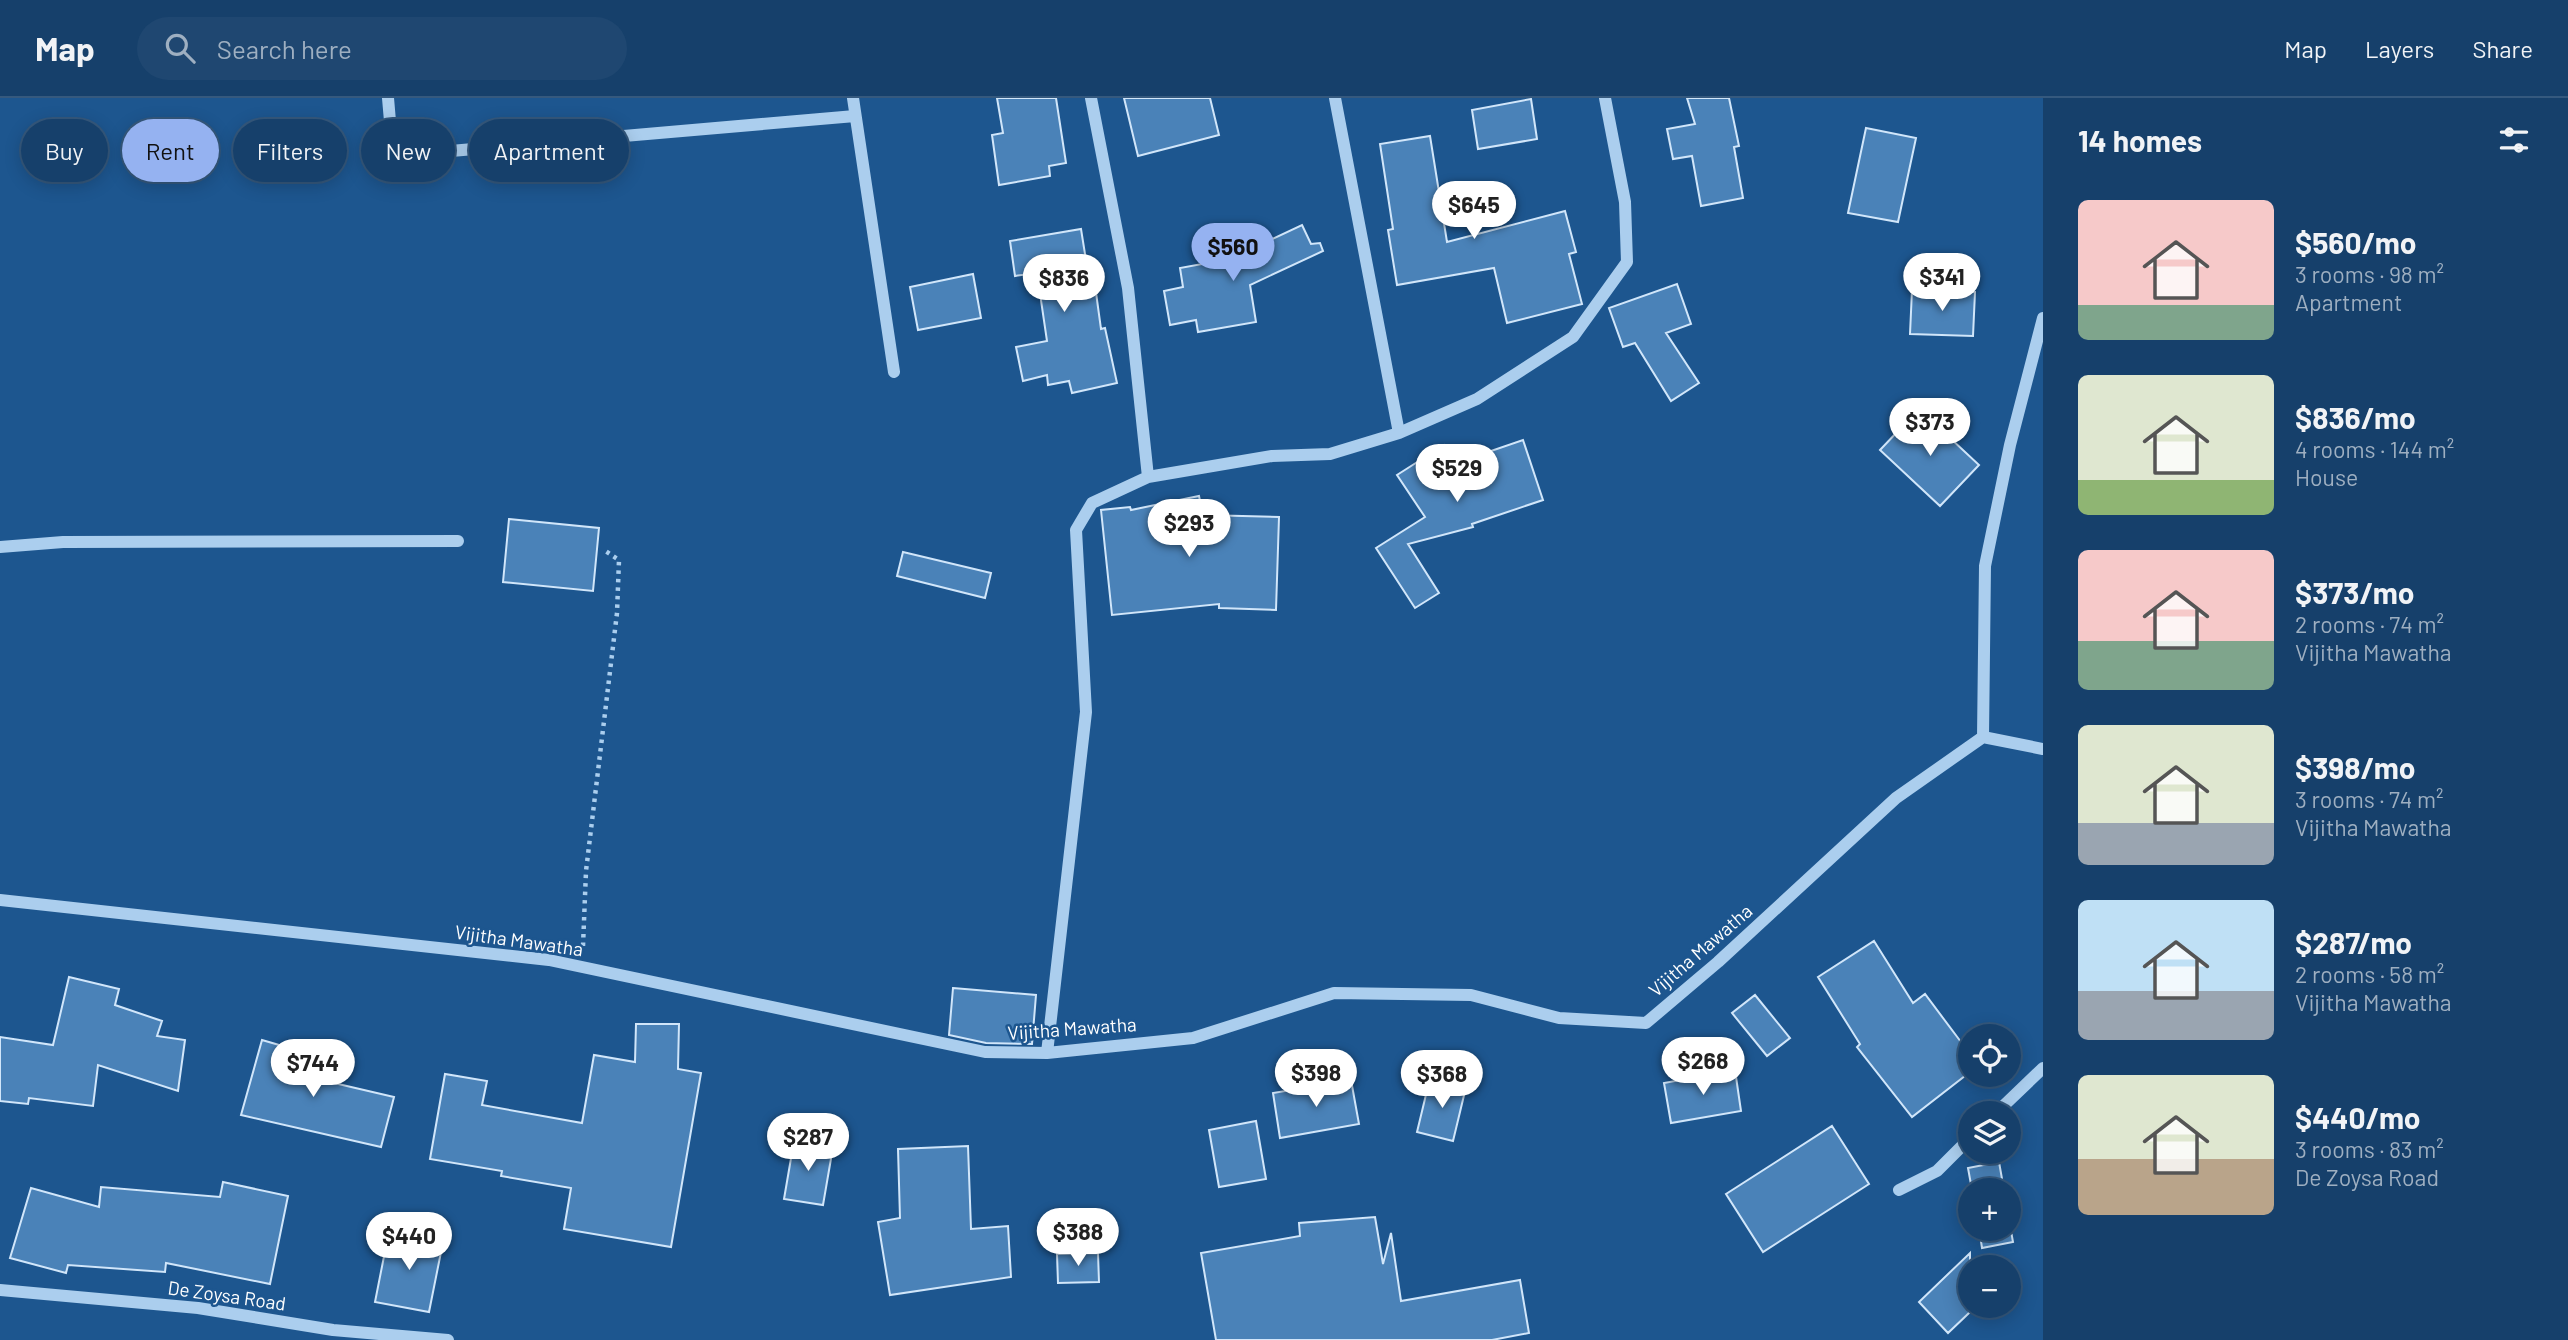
<!DOCTYPE html>
<html lang="en">
<head>
<meta charset="utf-8">
<style>
	:root { --surface:#16406b; --page:#1f4771; --text:#f1f3f6; --muted:#9eafc1; --line:#35597e; --accent:#95b2f1 }
	body { margin:0; font-family:Barlow,sans-serif; background:var(--page); color:var(--text); height:100vh; display:flex; flex-direction:column; font-size:26px; white-space:nowrap }
	* { box-sizing:border-box; margin:0 }
	p { font-size:23px; color:var(--muted) }
	.icon { flex:none; width:38px; height:38px; fill:none; stroke:currentColor; stroke-width:2; stroke-linecap:round; stroke-linejoin:round }
	.map { position:relative; flex:1; overflow:hidden }
	.drawer { display:flex; flex-direction:column; background:var(--surface); width:525px }
	.drawer>* { flex:none }
	.guide { position:absolute; left:21px; top:21px; width:665px; height:63px; display:flex; gap:14px }
	.tools { position:absolute; left:1958px; top:926px; display:grid; gap:14px }
	.tools a { display:grid; place-items:center; width:63px; height:63px; border-radius:50%; background:var(--surface); box-shadow:0 4px 18px #0003,0 0 0 2px var(--line); font-size:35px }
	.price { position:absolute; translate:-50% -60px; padding:0 16px; border-radius:24px; background:#fff; color:#222; font-size:23px; line-height:46px; filter:drop-shadow(0 2px 4px #0008) }
	.price::after { content:''; position:absolute; left:50%; top:42px; width:21px; height:16px; margin-left:-10px; background:inherit; clip-path:polygon(0 0,100% 0,50% 100%) }
	.price.on { background:var(--accent); color:#111 }
	ul { padding:0; list-style:none }
	li { display:flex; align-items:center; gap:21px; height:175px; padding:0 35px }
	li span { display:grid; place-items:center; flex:none; width:196px; height:140px; border-radius:10px; color:#555 }
	li>.icon { margin-inline-start:auto }
	span .icon { width:84px; height:84px; fill:#fffc; stroke-width:1 }
	li b { font-size:30px }
	h2 { display:flex; justify-content:space-between; align-items:center; height:84px; padding:0 35px; font-size:30px }
	.tag { padding:0 24px; border-radius:32px; background:var(--surface); box-shadow:0 4px 18px #0003,0 0 0 2px var(--line); font-size:24px; line-height:63px }
	.tag.on { background:var(--accent); color:#111 }
	header { display:flex; align-items:center; gap:42px; box-sizing:border-box; height:98px; padding:0 35px; background:var(--surface); border-bottom:2px solid var(--line) }
	header strong { font-size:33px }
	nav { display:flex; gap:38px; margin-inline-start:auto; font-size:24px }
	.search { width:490px; height:63px; background:var(--page); display:flex; align-items:center; gap:18px; box-sizing:border-box; padding:0 24px; border-radius:38px; color:var(--muted); font-size:26px }
	main { display:flex; flex:1; min-height:0 }
	.map>svg:first-child { display:block }
	.building { fill:#4a82b8; stroke:#d1e6fa; stroke-width:2 }
	.lines { fill:none; stroke-linecap:round; stroke-linejoin:round }
	.path { stroke:#abceee; stroke-width:4.5; stroke-dasharray:3.5 5; stroke-linecap:butt }
	.minor { stroke:#abceee; stroke-width:12 }
	.labels { text-anchor:middle; dominant-baseline:central; stroke-width:5; stroke-linejoin:round; paint-order:stroke }
	.street-label { font-size:19px; fill:#fff; stroke:#1d568f }
</style>
</head>
<body>
<header>
<strong>Map</strong>
<div class="search"><svg class="icon" aria-label="search" viewBox="0 0 24 24"><circle cx="10" cy="10" r="6"/><path d="M15 15l6 6"/></svg>Search here</div>
<nav><a>Map</a><a>Layers</a><a>Share</a></nav>
</header>
<main>
<div class="map">
<svg width="2043" height="1242" viewBox="0 0 2043 1242">
	<rect width="100%" height="100%" fill="#1d568f"/>
	<path class="building" d="M997,0H1056L1066,65L1049,68L1050,78L999,87L992,37L1003,35Z
		M1124,0H1210L1219,37L1138,58Z
		M1687,0H1729L1739,48L1734,49L1743,100L1701,108L1692,58L1673,61L1667,31L1695,26Z
		M1531,1L1537,41L1478,51L1472,12Z
		M1866,30L1916,40L1898,124L1848,115Z
		M1430,38L1447,144L1565,113L1576,154L1569,156L1582,206L1507,225L1494,170L1397,187L1388,132L1393,131L1380,46Z
		M1302,127L1311,146L1320,145L1323,153L1250,187L1256,224L1198,234L1196,222L1170,227L1164,193L1183,189L1180,170L1268,154L1264,145Z
		M1081,131L1089,181L1094,180L1101,231L1105,230L1117,285L1072,295L1069,283L1048,287L1047,277L1023,283L1016,249L1047,243L1037,175L1015,178L1010,143Z
		M973,176L981,220L918,232L910,189Z
		M1677,186L1691,226L1666,235L1699,285L1671,303L1635,245L1623,249L1609,210Z
		M1912,192L1975,194L1973,238L1910,236Z
		M1919,311L1979,367L1940,408L1880,352Z
		M1523,342L1543,402L1472,426L1473,429L1408,446L1439,495L1415,510L1376,450L1425,419L1397,377L1444,347L1456,365Z
		M1199,398L1203,417L1279,419L1276,512L1219,510V506L1112,517L1101,412L1130,409L1131,412Z
		M509,421L599,430L593,493L503,484Z
		M903,454L991,475L985,500L897,478Z
		M1874,843L1913,905L1925,896L1970,956V974L1912,1019L1857,949L1860,946L1818,879Z
		M69,879L119,891L115,907L162,923L157,938L185,942L178,993L98,967L93,1008L29,1000L28,1006L0,1003V939L53,947Z
		M953,890L1036,897L1032,946L986,945L949,937Z
		M1755,897L1790,940L1767,958L1732,915Z
		M636,926H679L678,971L701,975L671,1149L564,1131L571,1090L501,1078L502,1073L430,1061L445,976L487,983L482,1007L582,1025L594,957L635,964Z
		M262,942L310,956L304,978L394,999L381,1049L241,1017Z
		M1735,972L1741,1013L1671,1025L1664,985Z
		M1430,980L1466,989L1453,1043L1417,1034Z
		M1351,982L1359,1026L1280,1040L1273,995Z
		M1256,1023L1266,1081L1219,1089L1209,1032Z
		M1832,1028L1869,1086L1763,1154L1726,1096Z
		M794,1043L833,1049L823,1107L784,1101Z
		M968,1048L971,1131L1008,1128L1011,1179L890,1197L878,1124L900,1120L898,1051Z
		M1999,1064L2004,1092H1972L1968,1070Z
		M223,1084L288,1098L270,1186L166,1165L165,1174L68,1167L66,1175L10,1160L31,1090L99,1109L101,1089L220,1099Z
		M1375,1119L1383,1166L1391,1135L1401,1203L1520,1182L1529,1235L1492,1242H1216L1201,1155L1300,1138L1299,1125Z
		M2009,1122L2013,1144L1982,1150L1979,1130H2009Z
		M389,1133L443,1144L429,1214L375,1204Z
		M1098,1155L1099,1184L1058,1185L1057,1156Z
		M1970,1155V1214L1948,1235L1919,1204Z"/>
	<g class="lines">
		<path class="path" d="M583,848L586,773L617,515L619,462L604,452"/>
		<path class="minor" d="M388,0L393,58L855,18
			M853,0L894,274
			M1091,0L1128,190L1148,379
			M1335,0L1399,335
			M0,449L63,444L458,443
			M1983,639L1985,468L2010,347L2043,220
			M0,802L549,862L985,954L1047,955L1193,940L1334,895L1471,897L1559,920L1646,925L1718,864L1896,700L1983,639L2043,651
			M1047,955L1086,614L1076,432L1092,405L1148,379L1272,358L1330,356L1399,335L1477,301L1573,239L1627,164L1625,104L1605,0
			M1996,1015L2043,970
			M1899,1092L1937,1073L1970,1040
			M0,1192L198,1210L333,1232L448,1242"/>
	</g>
	<g class="labels">
		<g class="street-label">
			<text transform="translate(519 842) rotate(8)">Vijitha Mawatha</text>
			<text transform="translate(1700 852) rotate(-41)">Vijitha Mawatha</text>
			<text transform="translate(1072 930) rotate(-4)">Vijitha Mawatha</text>
			<text transform="translate(227 1197) rotate(8)">De Zoysa Road</text>
		</g>
	</g>
</svg>
<div class="tools">
<a><svg class="icon" aria-label="locate" viewBox="0 0 24 24"><circle cx="12" cy="12" r="6"/><path d="M12 2v4M12 18v4M2 12h4M18 12h4"/></svg></a>
<a><svg class="icon" aria-label="layers" viewBox="0 0 24 24"><path d="M12 4l9 5-9 5-9-5zM3 14l9 5 9-5"/></svg></a>
<a>+</a>
<a>−</a>
</div>
<b class="price" style="left:1474px;top:143px">$645</b>
<b class="price on" style="left:1233px;top:185px">$560</b>
<b class="price" style="left:1942px;top:215px">$341</b>
<b class="price" style="left:1064px;top:216px">$836</b>
<b class="price" style="left:1930px;top:360px">$373</b>
<b class="price" style="left:1457px;top:406px">$529</b>
<b class="price" style="left:1189px;top:461px">$293</b>
<b class="price" style="left:1703px;top:999px">$268</b>
<b class="price" style="left:313px;top:1001px">$744</b>
<b class="price" style="left:1316px;top:1011px">$398</b>
<b class="price" style="left:1442px;top:1012px">$368</b>
<b class="price" style="left:808px;top:1075px">$287</b>
<b class="price" style="left:1078px;top:1170px">$388</b>
<b class="price" style="left:409px;top:1174px">$440</b>
<div class="guide">
<a class="tag">Buy</a>
<a class="tag on">Rent</a>
<a class="tag">Filters</a>
<a class="tag">New</a>
<a class="tag">Apartment</a>
</div>
</div>
<section class="drawer">
<h2>14 homes<svg class="icon" aria-label="filters" viewBox="0 0 24 24"><path d="M4 7h16M4 17h16"/><circle cx="9" cy="7" r="2"/><circle cx="15" cy="17" r="2"/></svg></h2>
<ul>
<li><span style="background:linear-gradient(#f6c9c9 75%,#7fa58c 0)"><svg class="icon" aria-label="home" viewBox="0 0 24 24"><path d="M3 11l9-7 9 7M6 9v11h12V9"/></svg></span><div><b>$560/mo</b><p>3 rooms · 98 m²</p><p>Apartment</p></div></li>
<li><span style="background:linear-gradient(#dfe7d0 75%,#8fb573 0)"><svg class="icon" aria-label="home" viewBox="0 0 24 24"><path d="M3 11l9-7 9 7M6 9v11h12V9"/></svg></span><div><b>$836/mo</b><p>4 rooms · 144 m²</p><p>House</p></div></li>
<li><span style="background:linear-gradient(#f6c9c9 65%,#7fa58c 0)"><svg class="icon" aria-label="home" viewBox="0 0 24 24"><path d="M3 11l9-7 9 7M6 9v11h12V9"/></svg></span><div><b>$373/mo</b><p>2 rooms · 74 m²</p><p>Vijitha Mawatha</p></div></li>
<li><span style="background:linear-gradient(#dfe7d0 70%,#9aa5b1 0)"><svg class="icon" aria-label="home" viewBox="0 0 24 24"><path d="M3 11l9-7 9 7M6 9v11h12V9"/></svg></span><div><b>$398/mo</b><p>3 rooms · 74 m²</p><p>Vijitha Mawatha</p></div></li>
<li><span style="background:linear-gradient(#bfe0f5 65%,#9aa5b1 0)"><svg class="icon" aria-label="home" viewBox="0 0 24 24"><path d="M3 11l9-7 9 7M6 9v11h12V9"/></svg></span><div><b>$287/mo</b><p>2 rooms · 58 m²</p><p>Vijitha Mawatha</p></div></li>
<li><span style="background:linear-gradient(#dfe7d0 60%,#b9a48a 0)"><svg class="icon" aria-label="home" viewBox="0 0 24 24"><path d="M3 11l9-7 9 7M6 9v11h12V9"/></svg></span><div><b>$440/mo</b><p>3 rooms · 83 m²</p><p>De Zoysa Road</p></div></li>
</ul>
</section>
</main>
</body>
</html>
